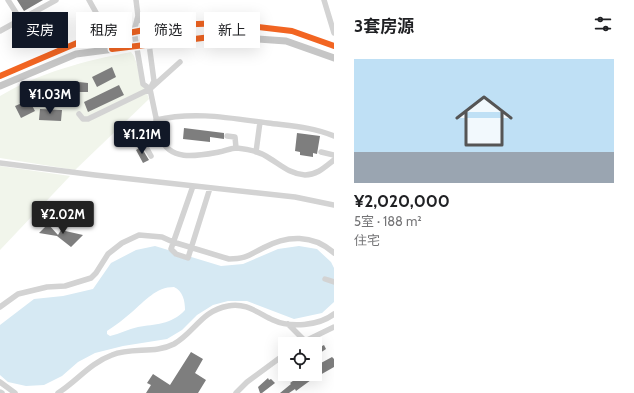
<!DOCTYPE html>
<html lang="zh">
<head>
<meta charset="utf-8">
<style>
	:root { --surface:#fff; --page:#f2f2f2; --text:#202124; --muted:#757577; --line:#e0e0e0; --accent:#111827 }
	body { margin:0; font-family:Cabin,"Noto Sans SC",sans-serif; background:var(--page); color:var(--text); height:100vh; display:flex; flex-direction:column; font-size:15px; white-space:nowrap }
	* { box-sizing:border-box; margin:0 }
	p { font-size:13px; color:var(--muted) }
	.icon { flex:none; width:22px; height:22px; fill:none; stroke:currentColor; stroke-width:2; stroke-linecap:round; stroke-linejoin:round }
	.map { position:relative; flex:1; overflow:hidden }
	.details { display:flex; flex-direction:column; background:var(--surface); width:300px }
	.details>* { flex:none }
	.top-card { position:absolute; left:12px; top:12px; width:262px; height:36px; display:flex; gap:8px }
	.fabs { position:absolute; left:278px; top:337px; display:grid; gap:8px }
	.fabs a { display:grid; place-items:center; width:44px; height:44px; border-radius:0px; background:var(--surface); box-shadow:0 4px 16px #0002; font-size:20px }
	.price { position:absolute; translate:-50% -34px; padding:0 9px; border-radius:4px; background:var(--accent); color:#fff; font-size:13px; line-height:26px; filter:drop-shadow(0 1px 2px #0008) }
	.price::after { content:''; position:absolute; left:50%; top:24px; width:12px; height:9px; margin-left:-6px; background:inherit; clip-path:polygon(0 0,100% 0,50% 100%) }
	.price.selected { background:#222; color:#fff }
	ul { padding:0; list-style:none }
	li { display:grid; align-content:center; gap:8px; height:212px; padding:0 20px }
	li+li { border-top:1px solid var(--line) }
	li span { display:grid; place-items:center; height:124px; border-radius:0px; color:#555 }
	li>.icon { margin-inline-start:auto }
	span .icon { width:72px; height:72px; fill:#fffc; stroke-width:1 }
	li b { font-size:17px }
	h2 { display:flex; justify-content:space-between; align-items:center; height:48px; padding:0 20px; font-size:17px }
	.tag { padding:0 14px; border-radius:0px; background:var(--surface); box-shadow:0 4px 16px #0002; font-size:14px; line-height:36px }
	.tag.selected { background:var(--accent); color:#fff }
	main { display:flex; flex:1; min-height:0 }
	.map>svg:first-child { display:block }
	.green { fill:#f1f5eb }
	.water { fill:#d6e9f3; fill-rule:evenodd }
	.building { fill:#7e7e7e }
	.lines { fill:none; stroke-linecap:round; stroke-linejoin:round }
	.minor { stroke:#d3d3d3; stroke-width:5.5 }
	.major { stroke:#c6c6c6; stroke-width:7 }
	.bus-1-casing { stroke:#fff; stroke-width:9 }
	.bus-1 { stroke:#f26522; stroke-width:6 }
</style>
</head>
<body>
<main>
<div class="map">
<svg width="334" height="393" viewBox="0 0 334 393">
	<rect width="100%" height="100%" fill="#fff"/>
	<path class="green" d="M131,52L134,56L149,99L75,170L0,158V96C41,72 84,61 131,52Z
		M0,166L70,176L0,250Z"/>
	<path class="water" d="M155,246L221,266L243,264L278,249L299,246L317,249L331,262L334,268V302L322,313L294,319L247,301H228L213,305L197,315L182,330L167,339L123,346L95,353L78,362L62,376L44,385L26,386L8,382L0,375V325L34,299L63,296L93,289L111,263L136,250ZM174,287C183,291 185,301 185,310C171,325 155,324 138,327C128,329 120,334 110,336L107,334V331C116,325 124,319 132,312C145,301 156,287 174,287Z"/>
	<path class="building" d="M17,0H43L24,11Z
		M112,67L116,77L97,87L92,77Z
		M79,82L88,83V92H79Z
		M119,85L124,95L88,112L84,102Z
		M29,100L35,111L21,118L15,106Z
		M40,109L62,110L61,121L39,120Z
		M184,128L224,133V139L210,137V142L183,139Z
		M297,133L320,136L317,154L313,153V157L300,155V152L295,151Z
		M141,147L149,160L143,163L136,150Z
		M48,224L58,235L61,230L83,235L71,247L57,236L39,233Z
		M321,344L322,346L324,345L326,349L317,355L321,363L332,357L334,359V367L320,375L319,373H317L310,378L311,380L296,391L295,389L289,393H280L291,384L290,383L300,376L299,374H315L316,368L315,347Z
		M191,352L203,359L195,373L206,380L198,393H146L151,385L147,383L153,374L170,385Z
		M268,378L269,380L271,379L275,383L262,393H260L258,387Z"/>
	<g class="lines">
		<path class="minor" d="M8,0L20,19
			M89,0L104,27L105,38
			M136,0L138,16L134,31L143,84L150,89
			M324,0L334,33
			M0,31L56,0
			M180,62L150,89L160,137C170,162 197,156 219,152C225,151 231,148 237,148C247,149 261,152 269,158C281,165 290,174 305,175C317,175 325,167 334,160
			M79,114L83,119H88L150,89L154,81L147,29L138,16
			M156,120C194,111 230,118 268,123C291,126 313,127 334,136
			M227,136L235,137L236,148
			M256,152L260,122
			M321,152L334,155
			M151,156L142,140L158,131
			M0,163L95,175L295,197L334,205
			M193,186L171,249L176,254L188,258L210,188
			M325,279L334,282
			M0,307L18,294L47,287L65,286L91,278L96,273L108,254L122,243L139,235L162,237L173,242L229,259C246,259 249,255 263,248C287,235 313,234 334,253
			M288,324L305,341
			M299,344L334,327
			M0,382L15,393
			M0,392L2,393
			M58,393C77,381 90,363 112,355C132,347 155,354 174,344C195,332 201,311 228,306C245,302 258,313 273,320C290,328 319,326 334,314
			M236,393L247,382L285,354"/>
		<path class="major" d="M0,76L77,43L170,25L225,23L292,31L334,46
			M0,86L76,54L214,36L286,41L334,58"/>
		<defs>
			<path id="bus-1" d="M112,49L219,36
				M0,76L77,43L170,25L225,23L292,31L334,46"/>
		</defs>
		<use href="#bus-1" class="bus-1-casing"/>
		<use href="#bus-1" class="bus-1"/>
	</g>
</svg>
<div class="fabs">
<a><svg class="icon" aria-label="locate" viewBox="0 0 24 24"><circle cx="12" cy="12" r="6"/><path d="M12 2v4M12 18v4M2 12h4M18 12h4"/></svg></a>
</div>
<b class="price" style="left:50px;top:115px">¥1.03M</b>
<b class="price" style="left:142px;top:155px">¥1.21M</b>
<b class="price selected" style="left:63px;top:235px">¥2.02M</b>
<div class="top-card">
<a class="tag selected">买房</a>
<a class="tag">租房</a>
<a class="tag">筛选</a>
<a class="tag">新上</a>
</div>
</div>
<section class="details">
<h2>3套房源<svg class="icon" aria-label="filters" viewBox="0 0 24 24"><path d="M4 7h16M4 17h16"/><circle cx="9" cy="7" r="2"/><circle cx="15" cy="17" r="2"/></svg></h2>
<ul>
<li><span style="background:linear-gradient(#bfe0f5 75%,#9aa5b1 0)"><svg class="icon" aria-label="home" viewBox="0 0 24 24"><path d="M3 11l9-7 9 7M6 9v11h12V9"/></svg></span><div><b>¥2,020,000</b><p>5室 · 188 m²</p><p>住宅</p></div></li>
</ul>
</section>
</main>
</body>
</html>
